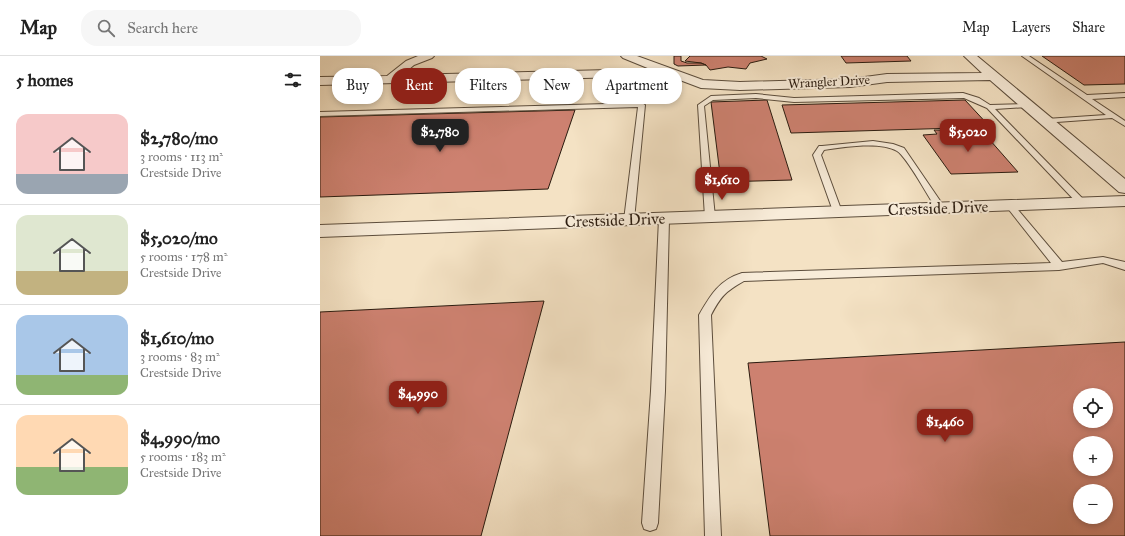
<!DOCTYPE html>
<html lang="en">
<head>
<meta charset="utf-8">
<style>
	:root { --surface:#fff; --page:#f6f6f6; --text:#222; --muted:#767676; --line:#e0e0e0; --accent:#8f2418 }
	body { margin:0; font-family:"IM FELL Great Primer",serif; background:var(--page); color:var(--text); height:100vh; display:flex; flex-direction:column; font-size:15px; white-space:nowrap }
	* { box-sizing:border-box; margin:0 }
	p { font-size:13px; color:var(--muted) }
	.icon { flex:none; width:22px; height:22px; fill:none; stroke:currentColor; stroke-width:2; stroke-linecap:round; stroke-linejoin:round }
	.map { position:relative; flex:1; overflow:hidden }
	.details { display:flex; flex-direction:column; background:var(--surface); width:320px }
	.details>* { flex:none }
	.guide { position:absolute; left:12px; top:12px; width:380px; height:36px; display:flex; gap:8px }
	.buttons { position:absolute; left:753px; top:332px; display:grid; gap:8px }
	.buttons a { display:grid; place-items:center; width:40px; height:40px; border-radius:50%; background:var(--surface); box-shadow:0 2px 6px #0003; font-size:20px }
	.price { position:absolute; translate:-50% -34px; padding:0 9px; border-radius:8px; background:var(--accent); color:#fff; font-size:13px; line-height:26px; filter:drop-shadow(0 1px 2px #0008) }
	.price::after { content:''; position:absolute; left:50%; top:24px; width:12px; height:9px; margin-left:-6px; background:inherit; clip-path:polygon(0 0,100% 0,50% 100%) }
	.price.on { background:#222; color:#fff }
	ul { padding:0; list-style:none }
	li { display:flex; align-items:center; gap:12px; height:100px; padding:0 16px }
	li+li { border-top:1px solid var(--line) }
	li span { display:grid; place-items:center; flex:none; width:112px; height:80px; border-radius:12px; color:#555 }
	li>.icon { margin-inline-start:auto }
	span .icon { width:48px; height:48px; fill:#fffc; stroke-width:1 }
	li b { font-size:17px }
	h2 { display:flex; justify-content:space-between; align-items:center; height:48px; padding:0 16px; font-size:17px }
	.chip { padding:0 14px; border-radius:16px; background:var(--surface); box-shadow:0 2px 6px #0003; font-size:14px; line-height:36px }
	.chip.on { background:var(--accent); color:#fff }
	header { display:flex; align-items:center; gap:24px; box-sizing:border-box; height:56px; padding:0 20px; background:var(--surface); border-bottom:1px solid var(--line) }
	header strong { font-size:19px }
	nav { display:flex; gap:22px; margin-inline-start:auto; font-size:14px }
	.search { width:280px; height:36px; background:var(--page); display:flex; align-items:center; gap:10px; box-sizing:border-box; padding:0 14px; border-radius:16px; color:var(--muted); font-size:15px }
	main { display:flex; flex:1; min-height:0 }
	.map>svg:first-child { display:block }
	.building { fill:#cd8170; stroke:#2a1b0f; fill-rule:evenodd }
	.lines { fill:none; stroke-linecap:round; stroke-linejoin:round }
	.lane-casing { stroke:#5c4d3c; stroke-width:2 }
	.street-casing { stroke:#5c4d3c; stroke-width:2 }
	.lane { fill:#f8ecd9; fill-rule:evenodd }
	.street { fill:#f8ecd9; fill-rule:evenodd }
	.labels { text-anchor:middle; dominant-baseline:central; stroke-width:4; stroke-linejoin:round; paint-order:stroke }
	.far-street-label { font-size:13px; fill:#2a1b0f; stroke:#f8ecd9 }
	.street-label { font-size:16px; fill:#2a1b0f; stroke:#f8ecd9 }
</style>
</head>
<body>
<header>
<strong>Map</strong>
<div class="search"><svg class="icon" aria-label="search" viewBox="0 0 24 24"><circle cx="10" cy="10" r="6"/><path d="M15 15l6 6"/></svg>Search here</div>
<nav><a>Map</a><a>Layers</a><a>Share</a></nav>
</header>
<main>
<section class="details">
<h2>5 homes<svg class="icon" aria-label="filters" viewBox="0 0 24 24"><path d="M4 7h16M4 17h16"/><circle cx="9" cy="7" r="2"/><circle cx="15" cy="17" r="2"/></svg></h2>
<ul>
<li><span style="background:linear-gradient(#f6c9c9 75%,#9aa5b1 0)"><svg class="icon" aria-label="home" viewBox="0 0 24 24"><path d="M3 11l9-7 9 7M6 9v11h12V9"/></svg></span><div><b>$2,780/mo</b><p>3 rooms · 113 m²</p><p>Crestside Drive</p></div></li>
<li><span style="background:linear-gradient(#dfe7d0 70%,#c2b280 0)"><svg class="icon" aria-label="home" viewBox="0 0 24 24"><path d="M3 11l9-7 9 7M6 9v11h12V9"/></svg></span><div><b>$5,020/mo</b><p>5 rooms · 178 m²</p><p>Crestside Drive</p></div></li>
<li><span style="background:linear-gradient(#a9c7e8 75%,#8fb573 0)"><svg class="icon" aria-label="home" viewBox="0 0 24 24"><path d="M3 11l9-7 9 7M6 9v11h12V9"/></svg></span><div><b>$1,610/mo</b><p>3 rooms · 83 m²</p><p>Crestside Drive</p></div></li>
<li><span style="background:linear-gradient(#ffd9b3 65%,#8fb573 0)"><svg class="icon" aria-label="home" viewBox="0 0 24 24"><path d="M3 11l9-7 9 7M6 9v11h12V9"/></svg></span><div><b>$4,990/mo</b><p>5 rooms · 183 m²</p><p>Crestside Drive</p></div></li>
</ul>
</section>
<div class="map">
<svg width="805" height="480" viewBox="0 0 805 480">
	<rect width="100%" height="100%" fill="#f4e2c4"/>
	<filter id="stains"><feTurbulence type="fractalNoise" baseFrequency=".005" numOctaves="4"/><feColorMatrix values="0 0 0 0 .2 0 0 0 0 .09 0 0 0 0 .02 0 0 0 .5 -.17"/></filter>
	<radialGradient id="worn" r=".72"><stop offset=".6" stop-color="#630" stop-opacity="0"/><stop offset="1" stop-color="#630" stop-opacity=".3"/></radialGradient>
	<path class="building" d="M354,0H361V5L367,7H381L386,9L358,10L354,8Z
		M370,0H441L447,3L430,7L426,13L408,11L390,14L386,9L381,7L365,5Z
		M521,0H587L591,5L526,7Z
		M722,0H805V28L764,29Z
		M447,44L472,124L401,126L391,46Z
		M645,44L670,71L471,77L462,49Z
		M255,54L228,133L0,141V61Z
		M614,74L662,75L698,116L631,118L603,79L617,78Z
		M224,245L161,480H0V256Z
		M805,286V480H450L428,307ZM760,339H786V365H760ZM760,387H786V413H760ZM760,435H786V461H760Z"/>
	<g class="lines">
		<defs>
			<path id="lane" d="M702,0H709L767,39L805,37V41L772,43L805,65V70L792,62L723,67V63H726L786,59Z
				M643,37L659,42L670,49L710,48L711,49L708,51L675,53L765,145L766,147L765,149H759L667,52L644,42L474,46L436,42L393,44L384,50L395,161L390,164L385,161L378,49L391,40L436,38L474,42Z
				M322,47L325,49L314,164L309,167L304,164L318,51L0,60V56Z
				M553,85L573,88L584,92L625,152L623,154H617C609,142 587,101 577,95C560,85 524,91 504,94L501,99L522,156L520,158H514L493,99L499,90H502Z
				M690,147L693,148L742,206L783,201L805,206V214L783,207L739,214L424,225C405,236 401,240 391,259L401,480H385L379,259C390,240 399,224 422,217L731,207L686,150Z
				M344,160L349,163L345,335L338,467L336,473L330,475L324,473L322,467L331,335L339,163Z"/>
			<path id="street" d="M98,0H114L112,2L94,9L82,19L330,13L303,2L301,0H317L383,24L420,26L530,23L567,18L662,17L644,0H657L805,123V137L799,136L670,24L567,26L530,31L420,34L381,32L344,18L339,20L0,29V21L67,20L86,5Z
				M805,140V150L0,181V169Z"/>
		</defs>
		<use href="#lane" class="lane-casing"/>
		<use href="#street" class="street-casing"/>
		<use href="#lane" class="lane"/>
		<use href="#street" class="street"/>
	</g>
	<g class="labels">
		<g class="far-street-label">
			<text transform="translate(509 26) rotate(-3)">Wrangler Drive</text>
		</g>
		<g class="street-label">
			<text transform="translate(618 152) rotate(-2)">Crestside Drive</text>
			<text transform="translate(295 164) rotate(-2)">Crestside Drive</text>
		</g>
	</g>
	<rect width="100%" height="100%" filter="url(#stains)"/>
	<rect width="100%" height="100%" fill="url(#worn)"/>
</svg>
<div class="buttons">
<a><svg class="icon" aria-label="locate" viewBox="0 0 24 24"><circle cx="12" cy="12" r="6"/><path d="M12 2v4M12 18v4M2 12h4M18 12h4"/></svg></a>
<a>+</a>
<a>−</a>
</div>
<b class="price on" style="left:120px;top:97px">$2,780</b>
<b class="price" style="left:648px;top:97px">$5,020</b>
<b class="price" style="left:402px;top:145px">$1,610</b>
<b class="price" style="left:98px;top:359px">$4,990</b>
<b class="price" style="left:625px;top:387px">$1,460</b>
<div class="guide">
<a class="chip">Buy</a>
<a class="chip on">Rent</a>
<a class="chip">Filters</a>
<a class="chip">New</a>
<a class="chip">Apartment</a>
</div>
</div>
</main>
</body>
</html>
